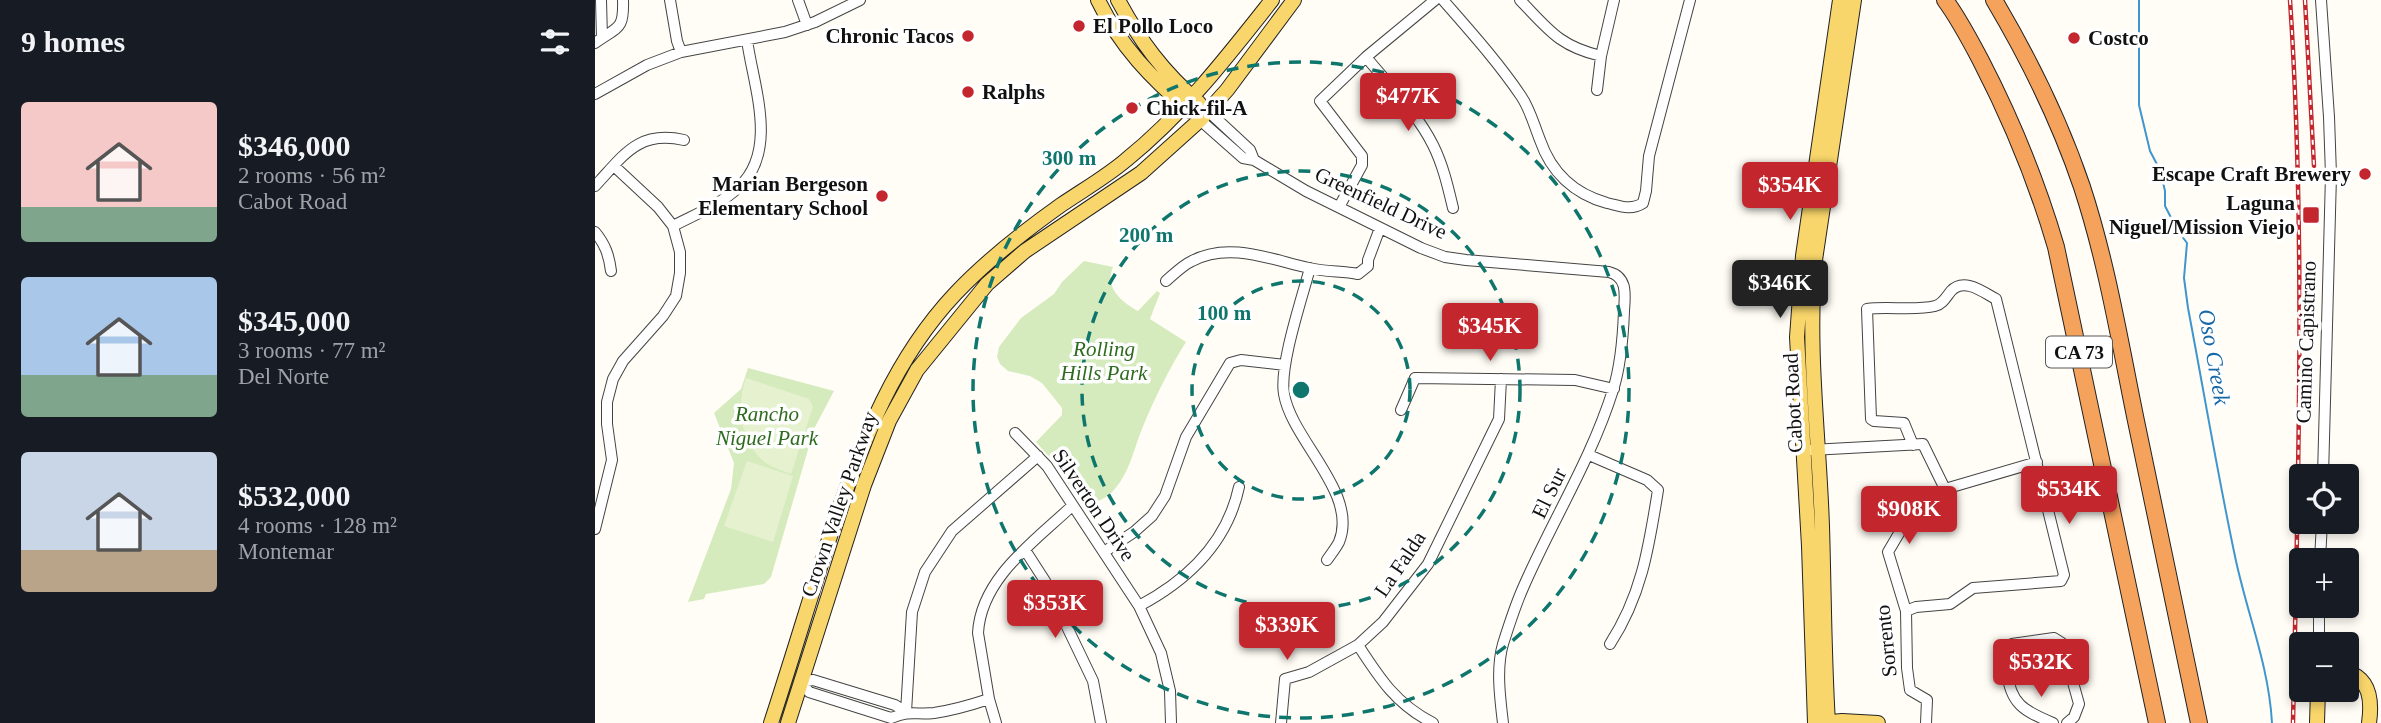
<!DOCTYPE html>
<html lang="en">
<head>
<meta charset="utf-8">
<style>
	:root { --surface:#171b24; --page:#20242c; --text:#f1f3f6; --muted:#9ea1a6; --accent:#c4262e }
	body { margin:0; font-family:"Times New Roman",serif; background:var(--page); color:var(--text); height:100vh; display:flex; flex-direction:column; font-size:26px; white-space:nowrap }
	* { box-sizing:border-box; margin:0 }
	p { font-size:23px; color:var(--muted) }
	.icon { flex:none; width:38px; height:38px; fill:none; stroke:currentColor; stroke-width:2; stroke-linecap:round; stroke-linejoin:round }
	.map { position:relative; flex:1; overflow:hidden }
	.drawer { display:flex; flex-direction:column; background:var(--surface); width:595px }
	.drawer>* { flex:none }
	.fabs { position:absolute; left:1694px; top:464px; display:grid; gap:14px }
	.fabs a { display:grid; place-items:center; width:70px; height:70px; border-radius:7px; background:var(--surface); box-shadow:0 4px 10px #0003; font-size:35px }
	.price { position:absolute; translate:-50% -60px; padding:0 16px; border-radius:7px; background:var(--accent); color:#fff; font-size:23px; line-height:46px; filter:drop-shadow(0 2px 4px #0008) }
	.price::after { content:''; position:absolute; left:50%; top:42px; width:21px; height:16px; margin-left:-10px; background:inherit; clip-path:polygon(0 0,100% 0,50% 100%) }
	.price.current { background:#222; color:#fff }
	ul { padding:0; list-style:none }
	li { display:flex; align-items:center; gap:21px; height:175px; padding:0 21px }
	li span { display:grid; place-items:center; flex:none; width:196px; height:140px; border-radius:7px; color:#555 }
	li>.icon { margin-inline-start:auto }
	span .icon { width:84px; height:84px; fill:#fffc; stroke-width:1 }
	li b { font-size:30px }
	h2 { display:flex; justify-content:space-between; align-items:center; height:84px; padding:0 21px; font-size:30px }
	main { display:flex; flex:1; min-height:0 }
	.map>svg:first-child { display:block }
	.green { fill:#d5ebbd }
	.pitch { fill:#e6f2cf }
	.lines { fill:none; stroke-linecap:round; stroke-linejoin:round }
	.stream { stroke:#3f96cf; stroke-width:2 }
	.minor-casing { stroke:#444; stroke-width:12 }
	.major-casing { stroke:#222; stroke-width:16 }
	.highway-casing { stroke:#222; stroke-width:18 }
	.minor { stroke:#fff; stroke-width:10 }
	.major { stroke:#f9d66b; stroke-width:14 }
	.highway { stroke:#f5a25d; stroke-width:16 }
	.rail-casing { stroke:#c4262e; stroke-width:4.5 }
	.rail { stroke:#fff; stroke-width:2; stroke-dasharray:5; stroke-linecap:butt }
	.ring { fill:none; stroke:#0f766e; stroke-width:3.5; stroke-dasharray:12 9 }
	.poi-dot { fill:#c4262e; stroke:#fff; stroke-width:2.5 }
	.labels { text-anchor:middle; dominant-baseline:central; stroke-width:7; stroke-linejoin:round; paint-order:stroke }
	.shield { fill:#fff; stroke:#585858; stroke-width:2 }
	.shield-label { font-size:19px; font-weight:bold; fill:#111 }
	.poi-label { font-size:21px; font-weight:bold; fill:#111; stroke:#fff; text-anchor:start }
	.street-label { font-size:21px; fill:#111; stroke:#fff }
	.park-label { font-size:21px; font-style:italic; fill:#2f6b1f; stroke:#fff }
	.water-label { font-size:23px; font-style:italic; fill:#1768a6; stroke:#fff }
	.centre { fill:#0f766e; stroke:#fff; stroke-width:3.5 }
	.ring-label { font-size:21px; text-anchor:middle; font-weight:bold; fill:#0f766e; stroke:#fff; stroke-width:7; stroke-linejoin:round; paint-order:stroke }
</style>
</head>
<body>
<main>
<section class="drawer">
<h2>9 homes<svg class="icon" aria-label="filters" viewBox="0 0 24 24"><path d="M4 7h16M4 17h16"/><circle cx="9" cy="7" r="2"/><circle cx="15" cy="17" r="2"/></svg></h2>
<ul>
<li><span style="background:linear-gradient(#f6c9c9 75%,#7fa58c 0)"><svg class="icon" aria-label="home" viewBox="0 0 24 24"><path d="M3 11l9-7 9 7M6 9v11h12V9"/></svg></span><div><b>$346,000</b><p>2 rooms · 56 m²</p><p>Cabot Road</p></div></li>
<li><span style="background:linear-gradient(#a9c7e8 70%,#7fa58c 0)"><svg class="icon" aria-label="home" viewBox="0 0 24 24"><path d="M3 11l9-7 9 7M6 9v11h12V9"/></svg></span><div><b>$345,000</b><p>3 rooms · 77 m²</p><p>Del Norte</p></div></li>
<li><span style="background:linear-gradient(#c9d6e8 70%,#b9a48a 0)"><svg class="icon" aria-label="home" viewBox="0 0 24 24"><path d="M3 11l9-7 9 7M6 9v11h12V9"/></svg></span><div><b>$532,000</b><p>4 rooms · 128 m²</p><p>Montemar</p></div></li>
</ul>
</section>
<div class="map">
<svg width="1786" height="723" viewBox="0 0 1786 723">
	<rect width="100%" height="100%" fill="#fffdf5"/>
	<path class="green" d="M489,261L518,267C509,288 527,302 543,311L562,291L565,293L555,319L591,342C574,369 559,399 547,429C538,451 534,475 517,492C509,500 498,503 488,506L459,462L441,442L467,415V408L447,383L435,376L413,371L405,364L402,357L404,347L426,318L459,294L467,282Z
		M153,368L239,391L219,429L176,577L169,584L111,594L109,599L93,602L136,489L139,463L119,413L146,389Z"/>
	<path class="pitch" d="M151,378L214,399L218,407L196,474C188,471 179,468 171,463C145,443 141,406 151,378Z
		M152,461L198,476L178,542L129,526Z"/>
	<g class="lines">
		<path class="stream" d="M1544,0V105L1555,151L1565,170L1570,191V206L1583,231L1592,243L1589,278L1593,308C1609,392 1623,477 1641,561C1653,616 1674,667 1677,723"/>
		<defs>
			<path id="minor" d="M6,0L7,38
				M75,0L82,41L86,52
				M203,0L212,25
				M848,0C875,31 903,62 926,96C935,109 939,125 945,140C956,172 979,194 1012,203C1025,206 1036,211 1048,203L1051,191L1054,156L1095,0
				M925,0C954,30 964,46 1006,56
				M1726,0L1734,117L1736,175L1728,476
				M0,43C23,26 29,31 28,0
				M771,57C794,85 822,113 838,145C848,165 853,187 858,208
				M1002,90L1006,56L1019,0
				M0,94L52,65L86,52L190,32L220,22L265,0
				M613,111L655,150L659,160
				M605,120L648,158L659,160L711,191L826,248L850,257L871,260L1014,272C1033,277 1030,295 1029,311C1028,338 1026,365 1018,390C996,460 957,521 928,588C920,606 914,625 908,644C901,668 905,698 908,723
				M0,186C29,155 43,130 89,140
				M744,207L767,165V156L725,101L771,57L840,0
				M78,226C101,214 125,205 144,187C184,150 158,85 152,40
				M0,232C10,244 14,255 16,271
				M715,268C707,298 684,366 689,394C697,441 764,493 744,542C741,548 736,554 732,560
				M571,281C579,274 588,265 597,261C634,241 677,260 714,268C731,272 747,271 763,274L773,266V260L785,228
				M806,410L820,378L980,380L1019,389
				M420,433L452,466L544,606L566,653L575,691L576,723
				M1216,450L1328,444L1350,489
				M994,455L1052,480L1063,490C1054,546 1047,595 1015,644
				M0,529L17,460L12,424V402L18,379L28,361L68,316L81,296L85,273V252L78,226L63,207L19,166
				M430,550L450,581L498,681L506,723
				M509,552L539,532L557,516L570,496L591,437L635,363L646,360L690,365
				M1725,560L1727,522
				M544,606C593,580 632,543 644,487
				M1311,611L1321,607L1355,604L1378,588L1466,581L1469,575L1401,299C1388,292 1369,277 1356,291C1351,297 1348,304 1340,306C1321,311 1292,306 1272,309L1276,419L1279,421L1309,423L1318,445
				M1724,644V606
				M763,645C785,679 801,704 838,723
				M206,682L214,692L296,718C316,710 320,715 339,713C359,710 376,705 394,699
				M206,682L218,680L300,705L311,712
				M311,712L317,612L330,572L357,531L443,456
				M401,723L394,699L383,633C386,578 440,541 477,506
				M686,723L690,679L714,672L763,645L788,622L833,564L904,419L906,379
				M1331,723L1332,700L1315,690L1312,668L1311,611L1293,552L1323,501L1350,489L1442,462
				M1458,723C1429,711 1415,704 1412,671C1411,661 1410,653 1417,644L1459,638L1467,643L1484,704L1479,717L1472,723"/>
			<path id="major" d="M503,0C525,46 557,79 595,111
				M523,0C545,41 568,72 604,103
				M1752,672C1776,679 1777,702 1774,723
				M176,723C198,656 218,588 240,521C269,438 299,359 360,294C392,260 428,232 466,205C488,190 511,177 531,160C588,114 632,57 677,0
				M193,723L269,485L294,421L322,370L392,284L430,251L546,173L605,120L632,90L699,0
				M1220,723L1214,546L1202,337L1208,256L1245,0
				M1226,723L1247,721L1283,723
				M1233,723C1229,657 1229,592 1227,526C1224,436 1212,350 1220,260L1259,0
				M1722,723L1723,690"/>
			<path id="highway" d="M1350,0C1364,19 1375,40 1386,61C1417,121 1442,182 1461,247L1562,723
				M1399,0C1434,59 1465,122 1487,187C1512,263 1525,343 1541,421C1562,521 1582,622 1604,723"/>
		</defs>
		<use href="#minor" class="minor-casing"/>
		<use href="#major" class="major-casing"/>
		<use href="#highway" class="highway-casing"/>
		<use href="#minor" class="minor"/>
		<use href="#major" class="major"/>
		<use href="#highway" class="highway"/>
		<defs>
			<path id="rail" d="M1695,0C1711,241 1703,482 1698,723
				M1710,0L1719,166"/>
		</defs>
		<use href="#rail" class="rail-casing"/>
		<use href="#rail" class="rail"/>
	</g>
	<g class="ring">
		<circle cx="706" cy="390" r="109"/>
		<circle cx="706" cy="390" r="219"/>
		<circle cx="706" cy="390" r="328"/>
	</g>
	<g class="poi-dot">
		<circle cx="484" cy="26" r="7"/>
		<circle cx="373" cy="36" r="7"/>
		<circle cx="1479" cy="38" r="7"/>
		<circle cx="373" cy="92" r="7"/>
		<circle cx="537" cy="108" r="7"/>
		<circle cx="1770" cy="174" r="7"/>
		<circle cx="287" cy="196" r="7"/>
		<rect x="1707" y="206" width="18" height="18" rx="3.5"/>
	</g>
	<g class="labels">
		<rect class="shield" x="1451" y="336.5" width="66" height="31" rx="5"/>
		<g class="shield-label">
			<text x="1484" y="352">CA 73</text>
		</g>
		<g class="poi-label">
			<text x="498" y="26">El Pollo Loco</text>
			<text x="359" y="36" text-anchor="end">Chronic Tacos</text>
			<text x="1493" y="38">Costco</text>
			<text x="387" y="92">Ralphs</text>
			<text x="551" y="108">Chick-fil-A</text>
			<text x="1756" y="174" text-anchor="end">Escape Craft Brewery</text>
			<text x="273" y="184" text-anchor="end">Marian Bergeson<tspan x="273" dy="24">Elementary School</tspan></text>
			<text x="1700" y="203" text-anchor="end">Laguna<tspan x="1700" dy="24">Niguel/Mission Viejo</tspan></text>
		</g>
		<g class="street-label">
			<text transform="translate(786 203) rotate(25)">Greenfield Drive</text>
			<text transform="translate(1711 342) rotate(-88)">Camino Capistrano</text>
			<text transform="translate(1198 403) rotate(-93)">Cabot Road</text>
			<text transform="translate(954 493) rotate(-64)">El Sur</text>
			<text transform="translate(244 504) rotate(-71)">Crown Valley Parkway</text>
			<text transform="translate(499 505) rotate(56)">Silverton Drive</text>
			<text transform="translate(805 564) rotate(-56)">La Falda</text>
			<text transform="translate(1291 641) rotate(-96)">Sorrento</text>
		</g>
		<g class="park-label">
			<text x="509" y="349">Rolling<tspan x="509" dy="24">Hills Park</tspan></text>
			<text x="172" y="414">Rancho<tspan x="172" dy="24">Niguel Park</tspan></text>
		</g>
		<g class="water-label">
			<text transform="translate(1619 357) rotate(80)">Oso Creek</text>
		</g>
	</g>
	<circle cx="706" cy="390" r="10" class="centre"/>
	<g class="ring-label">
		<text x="474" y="165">300 m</text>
		<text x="551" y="242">200 m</text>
		<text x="629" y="320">100 m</text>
	</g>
</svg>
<div class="fabs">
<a><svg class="icon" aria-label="locate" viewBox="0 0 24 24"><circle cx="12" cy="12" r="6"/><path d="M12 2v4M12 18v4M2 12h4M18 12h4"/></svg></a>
<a>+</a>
<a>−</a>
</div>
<b class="price" style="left:813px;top:133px">$477K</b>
<b class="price" style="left:1195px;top:222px">$354K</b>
<b class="price current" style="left:1185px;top:320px">$346K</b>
<b class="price" style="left:895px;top:363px">$345K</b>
<b class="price" style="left:1474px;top:526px">$534K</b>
<b class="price" style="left:1314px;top:546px">$908K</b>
<b class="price" style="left:460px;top:640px">$353K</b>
<b class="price" style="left:692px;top:662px">$339K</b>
<b class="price" style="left:1446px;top:699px">$532K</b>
</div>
</main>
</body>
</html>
